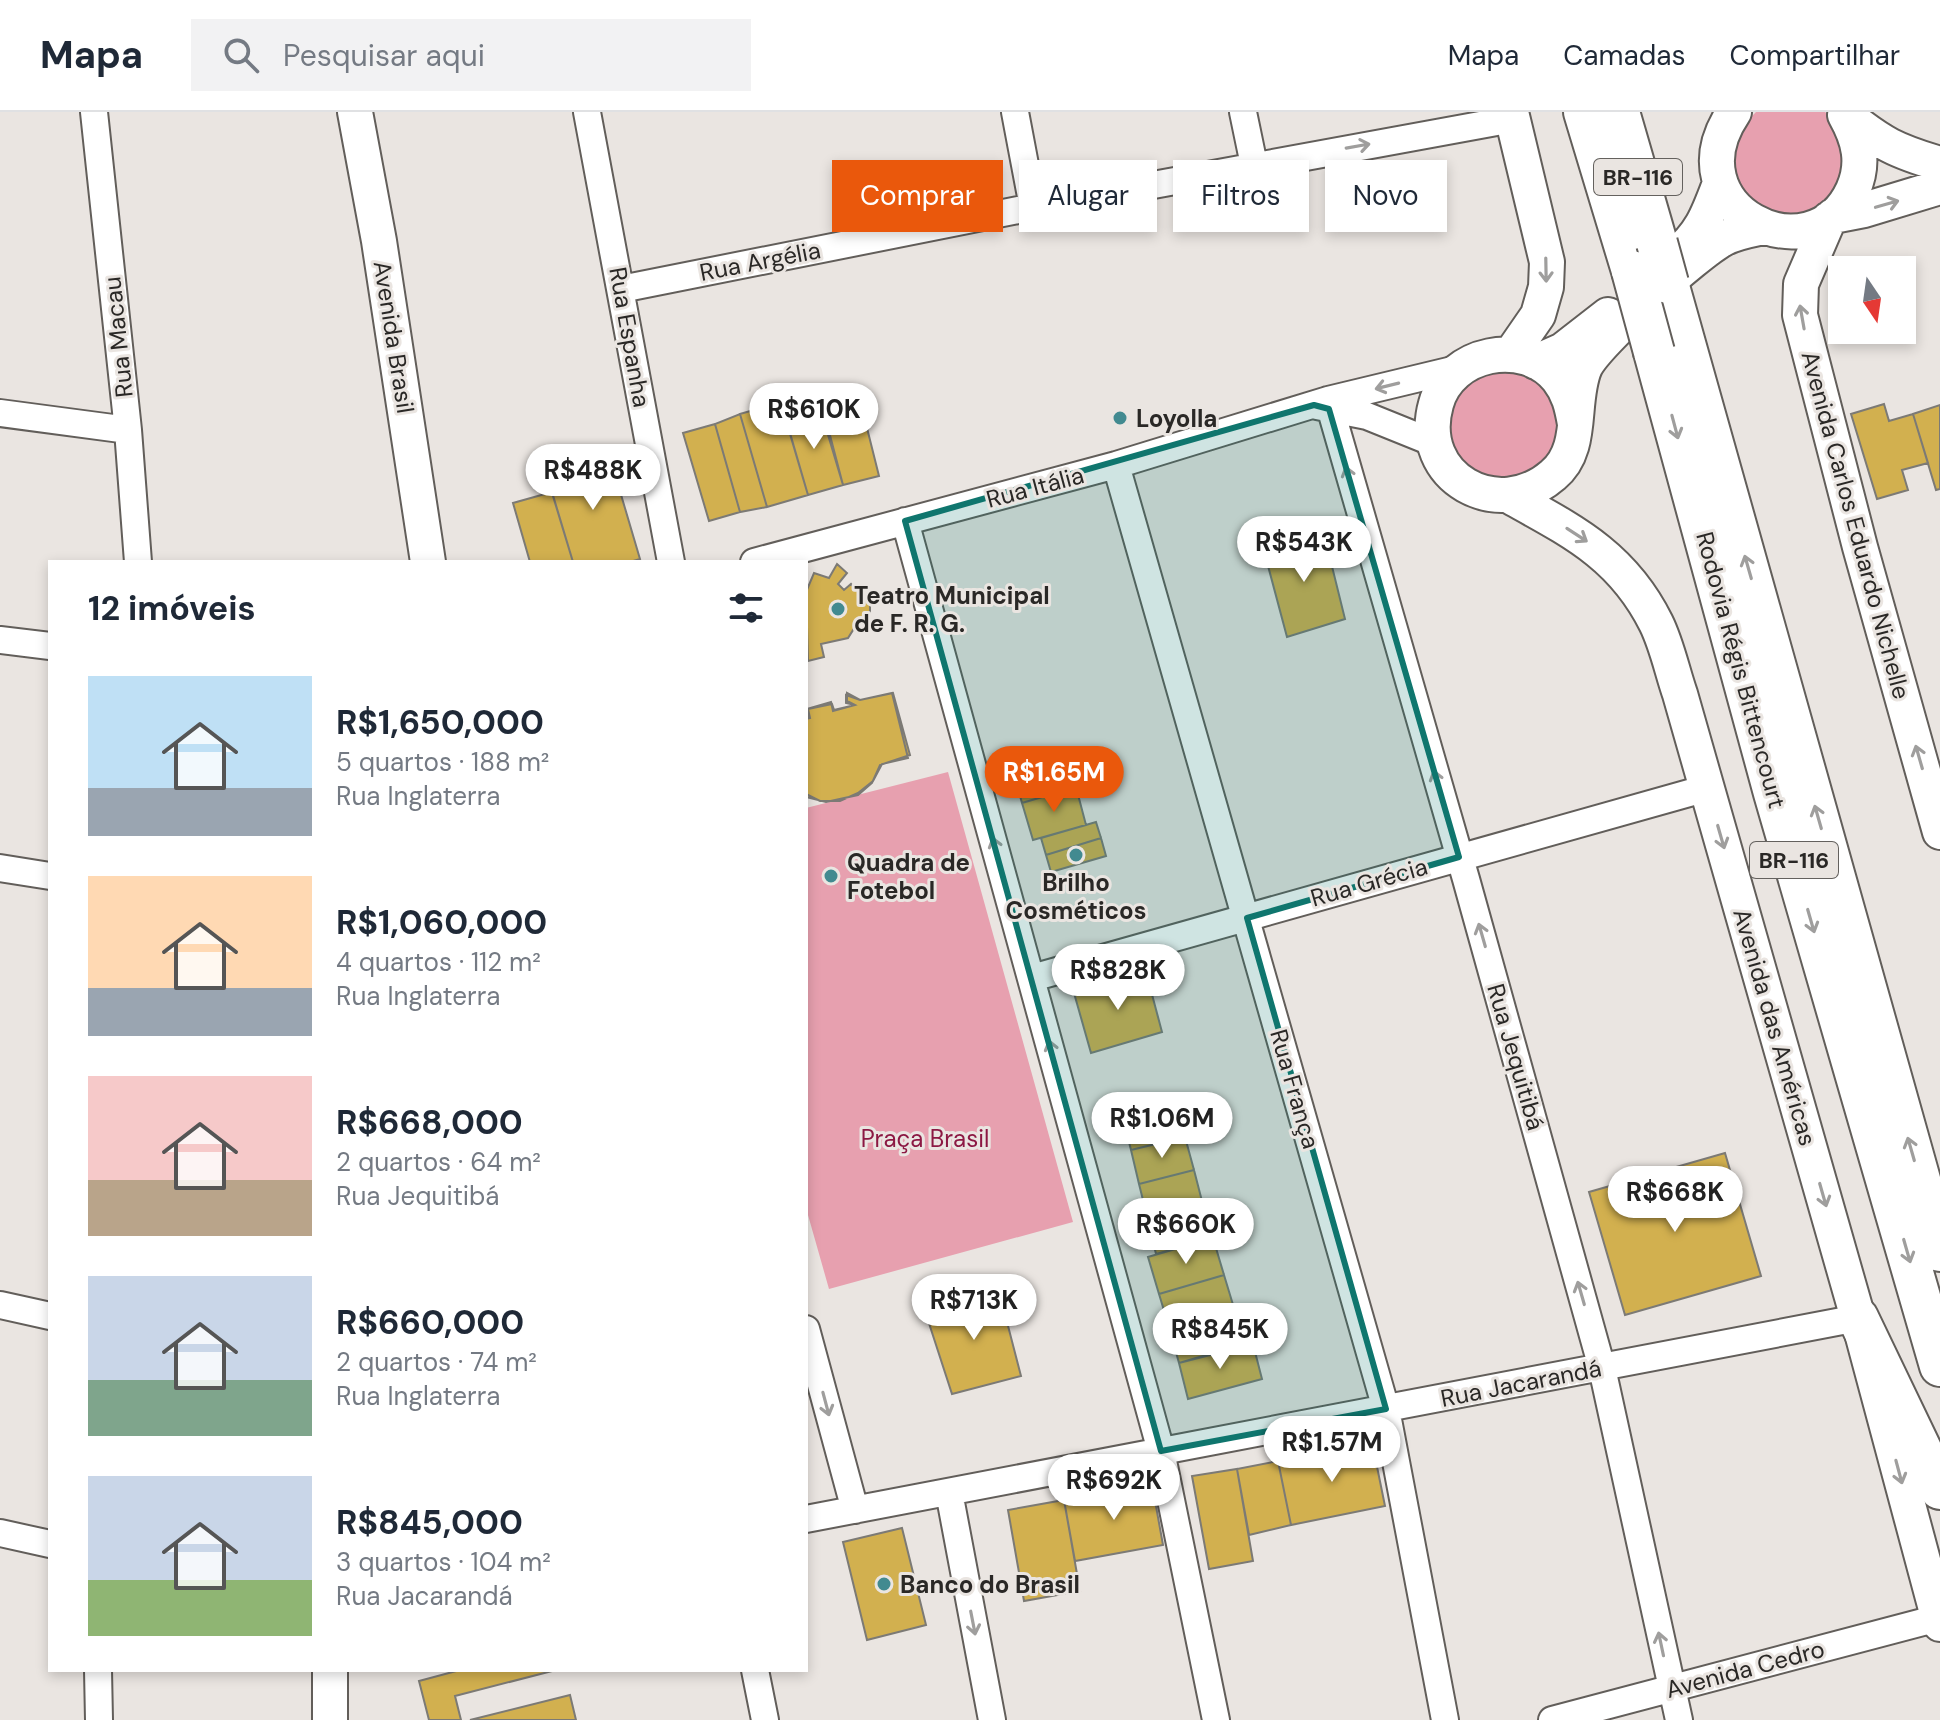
<!DOCTYPE html>
<html lang="pt">
<head>
<meta charset="utf-8">
<style>
	:root { --surface:#fff; --page:#f2f2f3; --text:#1f2937; --muted:#747a83; --line:#e0e1e3; --accent:#ea580c }
	body { margin:0; font-family:"DM Sans",sans-serif; background:var(--page); color:var(--text); height:100vh; display:flex; flex-direction:column; font-size:30px; white-space:nowrap }
	* { box-sizing:border-box; margin:0 }
	p { font-size:26px; color:var(--muted) }
	.icon { flex:none; width:44px; height:44px; fill:none; stroke:currentColor; stroke-width:2; stroke-linecap:round; stroke-linejoin:round }
	.map { position:relative; flex:1; overflow:hidden }
	.details { position:absolute; left:48px; top:448px; width:760px; height:1112px; display:flex; flex-direction:column; background:var(--surface); border-radius:0px; box-shadow:0 4px 12px #0003 }
	.details>* { flex:none }
	.hud { position:absolute; left:832px; top:48px; width:760px; height:72px; display:flex; gap:16px }
	.needle { width:52px; rotate:167deg }
	.tools { position:absolute; left:1828px; top:144px; display:grid; gap:16px }
	.tools a { display:grid; place-items:center; width:88px; height:88px; border-radius:0px; background:var(--surface); box-shadow:0 4px 12px #0003; font-size:40px }
	.price { position:absolute; translate:-50% -68px; padding:0 18px; border-radius:28px; background:#fff; color:#222; font-size:26px; line-height:52px; filter:drop-shadow(0 2px 4px #0008) }
	.price::after { content:''; position:absolute; left:50%; top:48px; width:24px; height:18px; margin-left:-12px; background:inherit; clip-path:polygon(0 0,100% 0,50% 100%) }
	.price.on { background:var(--accent); color:#fff }
	ul { padding:0; list-style:none }
	li { display:flex; align-items:center; gap:24px; height:200px; padding:0 40px }
	li span { display:grid; place-items:center; flex:none; width:224px; height:160px; border-radius:0px; color:#555 }
	li>.icon { margin-inline-start:auto }
	span .icon { width:96px; height:96px; fill:#fffc; stroke-width:1 }
	li b { font-size:34px }
	h2 { display:flex; justify-content:space-between; align-items:center; height:96px; padding:0 40px; font-size:34px }
	.pill { padding:0 28px; border-radius:0px; background:var(--surface); box-shadow:0 4px 12px #0003; font-size:28px; line-height:72px }
	.pill.on { background:var(--accent); color:#fff }
	header { display:flex; align-items:center; gap:48px; box-sizing:border-box; height:112px; padding:0 40px; background:var(--surface); border-bottom:2px solid var(--line) }
	header strong { font-size:38px }
	nav { display:flex; gap:44px; margin-inline-start:auto; font-size:28px }
	.search { width:560px; height:72px; background:var(--page); display:flex; align-items:center; gap:20px; box-sizing:border-box; padding:0 28px; border-radius:0px; color:var(--muted); font-size:30px }
	.map>svg:first-child { display:block }
	.green { fill:#e7a0af }
	.building { fill:#d2b04f; stroke:#7c7a75; stroke-width:2 }
	.lines { fill:none; stroke-linecap:round; stroke-linejoin:round }
	.minor-casing { stroke:#625e5a; stroke-width:30 }
	.major-casing { stroke:#625e5a; stroke-width:38 }
	.highway-casing { stroke:#625e5a; stroke-width:44 }
	.minor { stroke:#fff; stroke-width:26 }
	.major { stroke:#fff; stroke-width:34 }
	.highway { stroke:#fff; stroke-width:40 }
	.highway-bridge-casing { stroke:#625e5a; stroke-width:44; stroke-linecap:butt }
	.highway-bridge { stroke:#fff; stroke-width:40 }
	.oneway { stroke:#9f9e9d }
	.marked { fill:#0f766e; fill-opacity:0.2; stroke:#0f766e; stroke-width:6; stroke-linejoin:round }
	.poi-dot { fill:#428a90; stroke:#eae5e1; stroke-width:3 }
	.labels { text-anchor:middle; dominant-baseline:central; stroke-width:6; stroke-linejoin:round; paint-order:stroke }
	.shield { fill:#eae5e1; stroke:#64615e; stroke-width:2 }
	.shield-label { font-size:22px; font-weight:bold; fill:#2a2826 }
	.street-label { font-size:24px; fill:#2a2826; stroke:#eae5e1 }
	.poi-label { font-size:24px; font-weight:bold; fill:#2a2826; stroke:#eae5e1; text-anchor:start }
	.park-label { font-size:24px; fill:#8c1843; stroke:#eae5e1 }
</style>
</head>
<body>
<header>
<strong>Mapa</strong>
<div class="search"><svg class="icon" aria-label="search" viewBox="0 0 24 24"><circle cx="10" cy="10" r="6"/><path d="M15 15l6 6"/></svg>Pesquisar aqui</div>
<nav><a>Mapa</a><a>Camadas</a><a>Compartilhar</a></nav>
</header>
<div class="map">
<svg width="1940" height="1608" viewBox="0 0 1940 1608">
	<rect width="100%" height="100%" fill="#eae5e1"/>
	<path class="green" d="M1756,0H1825L1836,10L1847,59L1816,99L1791,105L1754,93L1738,73L1732,47L1745,11Z
		M1505,256L1542,268L1564,313L1542,359L1493,370C1484,364 1468,358 1460,350C1444,332 1444,296 1460,278C1470,267 1491,257 1505,256Z
		M948,660L1073,1110L829,1177L806,1096V696Z"/>
	<path class="building" d="M857,276L879,364L843,373L820,285Z
		M781,290L808,383L767,395L740,302Z
		M1884,292L1889,309L1913,302L1928,351L1902,358L1908,378L1877,387L1851,302Z
		M1940,293V377L1936,378L1913,302Z
		M820,296L843,373L808,383L785,305Z
		M740,302L767,395L740,400L715,312Z
		M715,312L740,400L709,409L683,321Z
		M609,342L640,447L630,450H573L546,361Z
		M552,380L573,450H530L513,391Z
		M1324,422L1345,507L1287,525L1263,435Z
		M837,452L847,461L838,472L844,478L851,472L870,493V501L855,515L848,526L821,532L824,545L808,549L806,480L814,461L829,466Z
		M847,581L860,588L892,581L908,646L882,652L873,669L858,681L840,689H820L806,682V607L809,606L807,597L831,590L833,599L855,593L847,589Z
		M893,581L910,643L880,653L872,671L858,683L826,690L806,685V607L810,606L808,597L832,592L834,598L855,593L846,591V583L860,588Z
		M1065,640L1076,675L1022,691L1012,655Z
		M1076,675L1086,713L1033,728L1022,691Z
		M1096,710L1101,726L1046,743L1041,726Z
		M1101,726L1106,744L1051,760L1046,743Z
		M1146,860L1162,920L1091,941L1074,881Z
		M1174,985L1184,1025L1131,1038L1121,998Z
		M1185,1025L1194,1058L1139,1072L1131,1038Z
		M1725,1041L1761,1164L1625,1203L1589,1080Z
		M1194,1058L1203,1093L1148,1108L1139,1072Z
		M1198,1095L1207,1128L1156,1142L1148,1108Z
		M1213,1126L1224,1163L1159,1182L1148,1145Z
		M1224,1163L1234,1196L1169,1215L1159,1182Z
		M999,1179L1021,1264L952,1282L925,1199Z
		M1234,1196L1244,1232L1179,1251L1169,1215Z
		M1253,1232L1262,1267L1188,1287L1179,1251Z
		M1372,1330L1385,1394L1291,1413L1278,1349Z
		M1278,1349L1291,1413L1249,1423L1237,1357Z
		M1237,1357L1253,1449L1209,1457L1192,1364Z
		M1152,1372L1163,1433L1075,1449L1064,1388Z
		M1064,1388L1080,1479L1024,1489L1008,1398Z
		M902,1416L926,1513L867,1528L843,1430Z
		M460,1558H556L455,1584L461,1608H429L419,1569Z
		M570,1583L576,1608H470Z"/>
	<g class="lines">
		<defs>
			<path id="minor" d="M94,0L128,318L138,450
				M587,0L671,450
				M1015,0L1033,95
				M1243,0L1254,53
				M621,177L1033,95L1513,7
				M1328,288L1466,767L1602,1256L1679,1608
				M1317,294L1367,304L1434,331
				M0,301L128,318
				M1116,353L1386,1297L1445,1608
				M905,409L1161,1339L1216,1608
				M754,450L1116,353L1328,288L1461,256
				M0,528L50,534
				M0,756L50,764
				M1032,866L1707,676
				M0,1193L50,1204
				M806,1217L855,1398
				M949,1380L992,1608
				M806,1407L1858,1206
				M0,1421L50,1432
				M98,1558L99,1608
				M755,1558L765,1608
				M1552,1608L1938,1506"/>
			<path id="major" d="M355,0L379,129L428,450
				M1734,0C1668,97 1812,168 1853,78C1865,51 1859,28 1845,3
				M1846,3C1882,32 1896,39 1940,52
				M1833,104L1864,98L1940,75
				M1829,107L1801,172L1800,203L1860,435L1940,720
				M1675,144C1702,121 1708,103 1720,71
				M1511,242L1538,203L1546,175L1547,150L1511,0
				M1536,250L1563,238L1608,203
				M1575,312C1572,295 1569,281 1558,267C1524,225 1450,240 1436,292C1415,366 1498,411 1553,363C1585,337 1570,289 1585,255C1597,230 1697,141 1723,127C1736,120 1750,118 1764,115
				M1509,384C1572,419 1622,443 1656,511C1667,533 1672,559 1680,582L1858,1206L1940,1512
				M330,1608V1558"/>
			<path id="highway" d="M1584,0L1632,159
				M1619,0L1657,131
				M1668,171L1940,1139
				M1654,240L1774,681L1940,1254
				M1858,1206L1940,1377"/>
		</defs>
		<use href="#minor" class="minor-casing"/>
		<use href="#major" class="major-casing"/>
		<use href="#highway" class="highway-casing"/>
		<use href="#minor" class="minor"/>
		<use href="#major" class="major"/>
		<use href="#highway" class="highway"/>
		<defs>
			<path id="highway-bridge" d="M1657,131L1668,171
				M1632,159L1654,240"/>
		</defs>
		<use href="#highway-bridge" class="highway-bridge-casing"/>
		<use href="#highway-bridge" class="highway-bridge"/>
	</g>
	<defs><path id="oneway-shaft" d="M-6 0H5M1.5-3L5.5 0L1.5 3" fill="none" stroke-width="1.6" stroke-linecap="round" stroke-linejoin="round" transform="scale(2)"/></defs>
	<g class="oneway">
		<use href="#oneway-shaft" transform="translate(1358 34) rotate(-10)"/>
		<use href="#oneway-shaft" transform="translate(1887 92) rotate(-16)"/>
		<use href="#oneway-shaft" transform="translate(1546 158) rotate(89)"/>
		<use href="#oneway-shaft" transform="translate(1802 205) rotate(-100)"/>
		<use href="#oneway-shaft" transform="translate(1387 274) rotate(166)"/>
		<use href="#oneway-shaft" transform="translate(1675 315) rotate(75)"/>
		<use href="#oneway-shaft" transform="translate(1349 366) rotate(-106)"/>
		<use href="#oneway-shaft" transform="translate(1577 423) rotate(33)"/>
		<use href="#oneway-shaft" transform="translate(1748 455) rotate(-106)"/>
		<use href="#oneway-shaft" transform="translate(1919 645) rotate(-106)"/>
		<use href="#oneway-shaft" transform="translate(1437 670) rotate(-106)"/>
		<use href="#oneway-shaft" transform="translate(1818 705) rotate(-106)"/>
		<use href="#oneway-shaft" transform="translate(1721 725) rotate(74)"/>
		<use href="#oneway-shaft" transform="translate(996 737) rotate(-106)"/>
		<use href="#oneway-shaft" transform="translate(1811 809) rotate(74)"/>
		<use href="#oneway-shaft" transform="translate(1482 823) rotate(-106)"/>
		<use href="#oneway-shaft" transform="translate(1052 940) rotate(-105)"/>
		<use href="#oneway-shaft" transform="translate(1911 1037) rotate(-106)"/>
		<use href="#oneway-shaft" transform="translate(1823 1083) rotate(74)"/>
		<use href="#oneway-shaft" transform="translate(1907 1139) rotate(74)"/>
		<use href="#oneway-shaft" transform="translate(1581 1181) rotate(-106)"/>
		<use href="#oneway-shaft" transform="translate(826 1292) rotate(75)"/>
		<use href="#oneway-shaft" transform="translate(1899 1360) rotate(75)"/>
		<use href="#oneway-shaft" transform="translate(973 1511) rotate(79)"/>
		<use href="#oneway-shaft" transform="translate(1661 1532) rotate(-102)"/>
	</g>
	<path class="marked" d="M1314,293L1329,297L1459,745L1247,806L1386,1297L1161,1339L905,409Z"/>
	<g class="poi-dot">
		<circle cx="1120" cy="306" r="8"/>
		<circle cx="838" cy="497" r="8"/>
		<circle cx="1076" cy="743" r="8"/>
		<circle cx="831" cy="764" r="8"/>
		<circle cx="884" cy="1472" r="8"/>
	</g>
	<g class="labels">
		<g class="shield">
			<rect x="1594" y="47" width="88" height="36" rx="6"/>
			<rect x="1750" y="730" width="88" height="36" rx="6"/>
		</g>
		<g class="shield-label">
			<text x="1638" y="65">BR-116</text>
			<text x="1794" y="748">BR-116</text>
		</g>
		<g class="street-label">
			<text transform="translate(760 149) rotate(-11)">Rua Argélia</text>
			<text transform="translate(118 225) rotate(-96)">Rua Macau</text>
			<text transform="translate(394 225) rotate(81)">Avenida Brasil</text>
			<text transform="translate(630 225) rotate(80)">Rua Espanha</text>
			<text transform="translate(1035 375) rotate(-15)">Rua Itália</text>
			<text transform="translate(1856 413) rotate(75)">Avenida Carlos Eduardo Nichelle</text>
			<text transform="translate(1741 558) rotate(75)">Rodovia Régis Bittencourt</text>
			<text transform="translate(1369 770) rotate(-16)">Rua Grécia</text>
			<text transform="translate(1775 915) rotate(74)">Avenida das Américas</text>
			<text transform="translate(1516 945) rotate(74)">Rua Jequitibá</text>
			<text transform="translate(1295 977) rotate(74)">Rua França</text>
			<text transform="translate(1521 1271) rotate(-11)">Rua Jacarandá</text>
			<text transform="translate(1745 1557) rotate(-15)">Avenida Cedro</text>
		</g>
		<g class="poi-label">
			<text x="1136" y="306">Loyolla</text>
			<text x="854" y="483">Teatro Municipal<tspan x="854" dy="28">de F. R. G.</tspan></text>
			<text x="847" y="750">Quadra de<tspan x="847" dy="28">Fotebol</tspan></text>
			<text x="1076" y="770" text-anchor="middle">Brilho<tspan x="1076" dy="28">Cosméticos</tspan></text>
			<text x="900" y="1472">Banco do Brasil</text>
		</g>
		<g class="park-label">
			<text x="925" y="1026">Praça Brasil</text>
		</g>
	</g>
</svg>
<div class="tools">
<a><svg class="needle" viewBox="-14 -14 28 28"><path d="M0-13l5 13h-10z" fill="#e53935"/><path d="M0 13l5-13h-10z" fill="#747a83"/></svg></a>
</div>
<b class="price" style="left:814px;top:339px">R$610K</b>
<b class="price" style="left:593px;top:400px">R$488K</b>
<b class="price" style="left:1304px;top:472px">R$543K</b>
<b class="price on" style="left:1054px;top:702px">R$1.65M</b>
<b class="price" style="left:1118px;top:900px">R$828K</b>
<b class="price" style="left:1162px;top:1048px">R$1.06M</b>
<b class="price" style="left:1675px;top:1122px">R$668K</b>
<b class="price" style="left:1186px;top:1154px">R$660K</b>
<b class="price" style="left:974px;top:1230px">R$713K</b>
<b class="price" style="left:1220px;top:1259px">R$845K</b>
<b class="price" style="left:1332px;top:1372px">R$1.57M</b>
<b class="price" style="left:1114px;top:1410px">R$692K</b>
<div class="hud">
<a class="pill on">Comprar</a>
<a class="pill">Alugar</a>
<a class="pill">Filtros</a>
<a class="pill">Novo</a>
</div>
<section class="details">
<h2>12 imóveis<svg class="icon" aria-label="filters" viewBox="0 0 24 24"><path d="M4 7h16M4 17h16"/><circle cx="9" cy="7" r="2"/><circle cx="15" cy="17" r="2"/></svg></h2>
<ul>
<li><span style="background:linear-gradient(#bfe0f5 70%,#9aa5b1 0)"><svg class="icon" aria-label="home" viewBox="0 0 24 24"><path d="M3 11l9-7 9 7M6 9v11h12V9"/></svg></span><div><b>R$1,650,000</b><p>5 quartos · 188 m²</p><p>Rua Inglaterra</p></div></li>
<li><span style="background:linear-gradient(#ffd9b3 70%,#9aa5b1 0)"><svg class="icon" aria-label="home" viewBox="0 0 24 24"><path d="M3 11l9-7 9 7M6 9v11h12V9"/></svg></span><div><b>R$1,060,000</b><p>4 quartos · 112 m²</p><p>Rua Inglaterra</p></div></li>
<li><span style="background:linear-gradient(#f6c9c9 65%,#b9a48a 0)"><svg class="icon" aria-label="home" viewBox="0 0 24 24"><path d="M3 11l9-7 9 7M6 9v11h12V9"/></svg></span><div><b>R$668,000</b><p>2 quartos · 64 m²</p><p>Rua Jequitibá</p></div></li>
<li><span style="background:linear-gradient(#c9d6e8 65%,#7fa58c 0)"><svg class="icon" aria-label="home" viewBox="0 0 24 24"><path d="M3 11l9-7 9 7M6 9v11h12V9"/></svg></span><div><b>R$660,000</b><p>2 quartos · 74 m²</p><p>Rua Inglaterra</p></div></li>
<li><span style="background:linear-gradient(#c9d6e8 65%,#8fb573 0)"><svg class="icon" aria-label="home" viewBox="0 0 24 24"><path d="M3 11l9-7 9 7M6 9v11h12V9"/></svg></span><div><b>R$845,000</b><p>3 quartos · 104 m²</p><p>Rua Jacarandá</p></div></li>
</ul>
</section>
</div>
</body>
</html>
